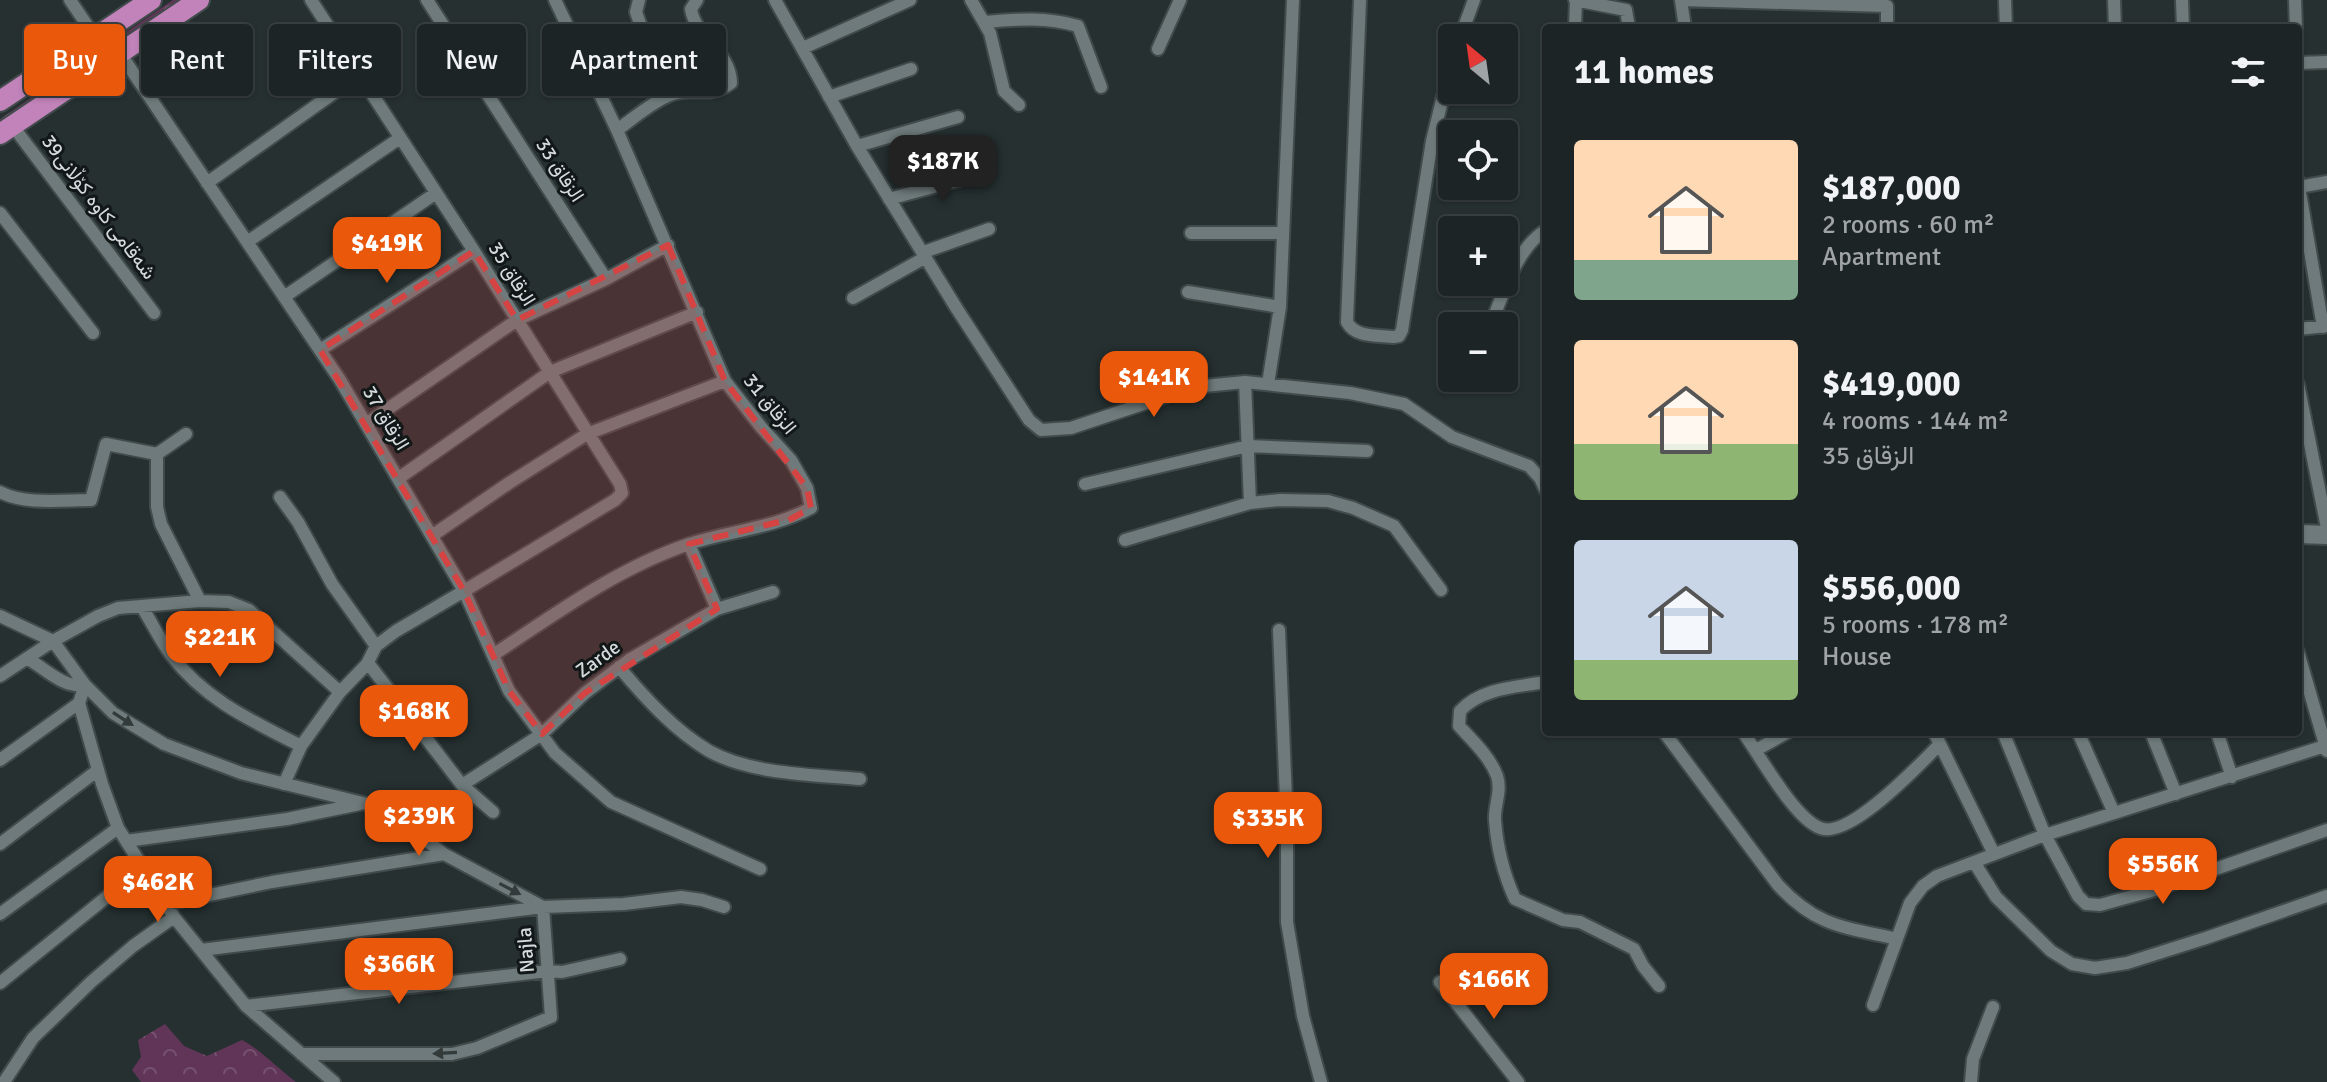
<!DOCTYPE html>
<html lang="en">
<head>
<meta charset="utf-8">
<style>
	:root { --surface:#1c2425; --page:#252c2d; --text:#f1f3f6; --muted:#a0a4a7; --line:#3a4142; --accent:#ea580c }
	body { margin:0; font-family:Signika,Vazirmatn,sans-serif; background:var(--page); color:var(--text); height:100vh; display:flex; flex-direction:column; font-size:30px; white-space:nowrap }
	* { box-sizing:border-box; margin:0 }
	p { font-size:26px; color:var(--muted) }
	.icon { flex:none; width:44px; height:44px; fill:none; stroke:currentColor; stroke-width:2; stroke-linecap:round; stroke-linejoin:round }
	.map { position:relative; flex:1; overflow:hidden }
	.sheet { position:absolute; left:1542px; top:24px; width:760px; height:712px; display:flex; flex-direction:column; background:var(--surface); border-radius:8px; box-shadow:0 2px 6px #0004,0 0 0 2px var(--line) }
	.sheet>* { flex:none }
	.top-card { position:absolute; left:24px; top:24px; width:760px; height:72px; display:flex; gap:16px }
	.needle { width:52px; rotate:331deg }
	.tools { position:absolute; left:1438px; top:24px; display:grid; gap:16px }
	.tools a { display:grid; place-items:center; width:80px; height:80px; border-radius:8px; background:var(--surface); box-shadow:0 2px 6px #0004,0 0 0 2px var(--line); font-size:40px }
	.price { position:absolute; translate:-50% -68px; padding:0 18px; border-radius:16px; background:var(--accent); color:#fff; font-size:26px; line-height:52px; filter:drop-shadow(0 2px 4px #0008) }
	.price::after { content:''; position:absolute; left:50%; top:48px; width:24px; height:18px; margin-left:-12px; background:inherit; clip-path:polygon(0 0,100% 0,50% 100%) }
	.price.active { background:#222; color:#fff }
	ul { padding:0; list-style:none }
	li { display:flex; align-items:center; gap:24px; height:200px; padding:0 32px }
	li span { display:grid; place-items:center; flex:none; width:224px; height:160px; border-radius:8px; color:#555 }
	li>.icon { margin-inline-start:auto }
	span .icon { width:96px; height:96px; fill:#fffc; stroke-width:1 }
	li b { font-size:34px }
	h2 { display:flex; justify-content:space-between; align-items:center; height:96px; padding:0 32px; font-size:34px }
	.pill { padding:0 28px; border-radius:8px; background:var(--surface); box-shadow:0 2px 6px #0004,0 0 0 2px var(--line); font-size:28px; line-height:72px }
	.pill.active { background:var(--accent); color:#fff }
	.map>svg:first-child { display:block }
	.park { fill:url(#park-crowns) }
	.lines { fill:none; stroke-linecap:round; stroke-linejoin:round }
	.street-casing { stroke:#424b4c; stroke-width:16 }
	.secondary-casing { stroke:#424b4c; stroke-width:22 }
	.primary-casing { stroke:#424b4c; stroke-width:24 }
	.street { stroke:#6e7a7b; stroke-width:12 }
	.secondary { stroke:#6e7a7b; stroke-width:18 }
	.primary { stroke:#c183b9; stroke-width:20 }
	.oneway { fill:#323a3a }
	.marked { fill:#d64343; fill-opacity:0.2; stroke:#d64343; stroke-width:6; stroke-dasharray:16 10; stroke-linejoin:round }
	.labels { text-anchor:middle; dominant-baseline:central; stroke-width:6; stroke-linejoin:round; paint-order:stroke }
	.street-label { font-size:20px; fill:#d5dbdc; stroke:#121717 }
</style>
</head>
<body>
<div class="map">
<svg width="2327" height="1082" viewBox="0 0 2327 1082">
	<defs>
		<pattern id="park-crowns" width="20" height="18" patternUnits="userSpaceOnUse" patternTransform="scale(2)"><rect width="20" height="18" fill="#603557"/><path d="M2 6a3 3 0 1 1 6 0M12 15a3 3 0 1 1 6 0" fill="none" stroke="#76526f"/></pattern>
	</defs>
	<rect width="100%" height="100%" fill="#263031"/>
	<path class="park" d="M173,0H188L0,128V119Z
		M165,1024L184,1046L207,1056L242,1040C262,1051 277,1068 296,1082H141L132,1070L141,1057L138,1040Z"/>
	<g class="lines">
		<defs>
			<path id="street" d="M70,0L95,37
				M639,0L636,12L646,41L672,94
				M775,0L857,146L957,309L1029,420L1041,430L1071,428L1194,387L1245,382L1350,393L1404,404L1452,437L1529,466L1540,478L1546,491
				M971,0L990,33L1004,91L1019,105
				M1360,0L1347,322C1355,338 1378,335 1394,337L1399,336L1402,330L1432,141L1452,60
				M1575,0L1626,10L1629,28
				M1681,0L1887,6V28
				M1681,0L1685,28
				M2005,0L2006,28
				M2114,0L2115,28
				M2182,0L2183,28
				M2295,0L2296,28
				M985,22C1017,19 1047,17 1078,26L1101,87
				M1575,28L1576,0
				M1460,38L1474,0
				M803,48L910,0
				M1158,49L1180,0
				M120,53L340,380L464,591L509,691L555,753L611,802L760,869
				M2298,63L2327,62
				M829,97L911,69
				M12,125L154,313
				M617,130C634,118 652,102 670,95C691,86 710,99 731,83C731,52 695,37 691,9L697,0
				M857,146L958,117
				M2298,181L2323,327
				M207,183L359,75
				M2299,187L2327,182
				M889,199L988,172
				M0,213L93,333
				M1191,233H1283
				M247,242L400,138
				M924,252L989,229
				M606,279L668,245
				M1188,292L1280,307
				M284,297L436,193
				M853,298L926,257
				M1490,326C1504,294 1515,249 1546,230
				M2298,329L2327,326
				M320,350L474,251
				M1245,382L1250,503
				M1268,384L1280,307L1293,0
				M2298,384L2327,528
				M366,424L517,320L606,279L427,0
				M157,454L186,434
				M399,478L550,372L697,312
				M1085,484L1248,446L1367,451
				M0,492C25,505 63,500 91,500L106,444L157,454V507L161,524L200,601
				M280,497L298,522L332,584L376,646
				M433,535L509,483L587,434L725,381
				M1125,540L1250,503L1280,500L1328,501L1353,508L1394,526L1441,590
				M689,544L717,609
				M142,607C152,623 160,640 171,655C205,700 252,721 301,746
				M0,616L53,641L0,676
				M1279,630L1287,824V922L1303,1016L1321,1082
				M2298,652L2327,751
				M493,655C555,614 618,568 689,544C729,531 774,528 811,508L807,488L791,460L761,427L725,381L617,130L555,0
				M368,663L462,785L493,812
				M619,667C645,698 674,730 709,751C750,774 814,775 860,779
				M1546,682C1516,687 1481,688 1460,711L1459,726C1473,741 1490,757 1497,776C1502,792 1494,805 1495,820C1497,847 1504,875 1515,899L1563,920L1580,922L1634,949L1643,966L1659,986
				M79,703L102,784L118,828L174,917L246,1006L334,1082
				M1664,732L1778,885C1817,927 1844,927 1897,939
				M1743,732C1760,756 1794,818 1820,828C1849,840 1919,765 1939,745
				M1934,732L1994,854
				M2003,732L2045,835L2078,896L2086,904L2100,905L2158,889L2327,830
				M2078,732L2114,813
				M2151,732L2176,794
				M2217,732L2232,777
				M1756,750L1788,732
				M0,760L79,703L85,685C64,689 44,668 27,658
				M284,784L301,746L340,692L367,664L376,646L396,631L464,591L615,500L622,493L620,484L474,251L311,0
				M462,785L542,734L585,693L629,660L717,609L773,592
				M126,841L287,819L360,804
				M0,844L98,770
				M1974,862L1996,897L2051,951L2072,964L2095,968L2127,963L2206,938L2327,896
				M166,904L272,882L444,854
				M0,914L118,828
				M201,950L543,907L624,904L681,897L702,900L724,907
				M1440,982L1518,1082
				M0,983L124,883L142,866
				M1873,1005L1910,903L1923,886L1937,876L2045,835L2325,746
				M246,1006L548,971L562,972L620,959
				M301,1054H452L477,1048L551,1017L543,907L444,854L383,808L241,773L164,744L113,713L85,685L53,641L98,616L118,608L200,601L229,602L249,610L340,692
				M4,1082L33,1038L91,982L133,946L174,917
				M1971,1082L1973,1059L1993,1007"/>
			<path id="secondary" d="M2298,534L2327,535"/>
			<path id="primary" d="M0,101L151,0
				M0,134L199,0"/>
		</defs>
		<use href="#street" class="street-casing"/>
		<use href="#secondary" class="secondary-casing"/>
		<use href="#primary" class="primary-casing"/>
		<use href="#street" class="street"/>
		<use href="#secondary" class="secondary"/>
		<use href="#primary" class="primary"/>
	</g>
	<defs><path id="oneway-solid" d="M-6-.8H1V-3.2L6.5 0L1 3.2V.8H-6Z" transform="scale(2)"/></defs>
	<g class="oneway">
		<use href="#oneway-solid" transform="translate(123 719) rotate(33)"/>
		<use href="#oneway-solid" transform="translate(510 889) rotate(28)"/>
		<use href="#oneway-solid" transform="translate(445 1053) rotate(177)"/>
	</g>
	<path class="marked" d="M668,245L725,381L807,488L811,508L791,519L689,544L717,609L585,693L542,734L509,691L464,591L320,350L474,251L517,320Z"/>
	<g class="labels">
		<g class="street-label">
			<text transform="translate(560 170) rotate(57)">الزقاق 33</text>
			<text transform="translate(99 207) rotate(53)">شەقامی کاوە کۆڵانی39</text>
			<text transform="translate(512 274) rotate(58)">الزقاق 35</text>
			<text transform="translate(770 404) rotate(51)">الزقاق 31</text>
			<text transform="translate(386 418) rotate(59)">الزقاق 37</text>
			<text transform="translate(598 659) rotate(-36)">Zarde</text>
			<text transform="translate(526 950) rotate(-94)">Najla</text>
		</g>
	</g>
</svg>
<div class="tools">
<a><svg class="needle" viewBox="-14 -14 28 28"><path d="M0-13l5 13h-10z" fill="#e53935"/><path d="M0 13l5-13h-10z" fill="#a0a4a7"/></svg></a>
<a><svg class="icon" aria-label="locate" viewBox="0 0 24 24"><circle cx="12" cy="12" r="6"/><path d="M12 2v4M12 18v4M2 12h4M18 12h4"/></svg></a>
<a>+</a>
<a>−</a>
</div>
<b class="price active" style="left:943px;top:203px">$187K</b>
<b class="price" style="left:387px;top:285px">$419K</b>
<b class="price" style="left:1154px;top:419px">$141K</b>
<b class="price" style="left:220px;top:679px">$221K</b>
<b class="price" style="left:414px;top:753px">$168K</b>
<b class="price" style="left:419px;top:858px">$239K</b>
<b class="price" style="left:1268px;top:860px">$335K</b>
<b class="price" style="left:2163px;top:906px">$556K</b>
<b class="price" style="left:158px;top:924px">$462K</b>
<b class="price" style="left:399px;top:1006px">$366K</b>
<b class="price" style="left:1494px;top:1021px">$166K</b>
<div class="top-card">
<a class="pill active">Buy</a>
<a class="pill">Rent</a>
<a class="pill">Filters</a>
<a class="pill">New</a>
<a class="pill">Apartment</a>
</div>
<section class="sheet">
<h2>11 homes<svg class="icon" aria-label="filters" viewBox="0 0 24 24"><path d="M4 7h16M4 17h16"/><circle cx="9" cy="7" r="2"/><circle cx="15" cy="17" r="2"/></svg></h2>
<ul>
<li><span style="background:linear-gradient(#ffd9b3 75%,#7fa58c 0)"><svg class="icon" aria-label="home" viewBox="0 0 24 24"><path d="M3 11l9-7 9 7M6 9v11h12V9"/></svg></span><div><b>$187,000</b><p>2 rooms · 60 m²</p><p>Apartment</p></div></li>
<li><span style="background:linear-gradient(#ffd9b3 65%,#8fb573 0)"><svg class="icon" aria-label="home" viewBox="0 0 24 24"><path d="M3 11l9-7 9 7M6 9v11h12V9"/></svg></span><div><b>$419,000</b><p>4 rooms · 144 m²</p><p>الزقاق 35</p></div></li>
<li><span style="background:linear-gradient(#c9d6e8 75%,#8fb573 0)"><svg class="icon" aria-label="home" viewBox="0 0 24 24"><path d="M3 11l9-7 9 7M6 9v11h12V9"/></svg></span><div><b>$556,000</b><p>5 rooms · 178 m²</p><p>House</p></div></li>
</ul>
</section>
</div>
</body>
</html>
